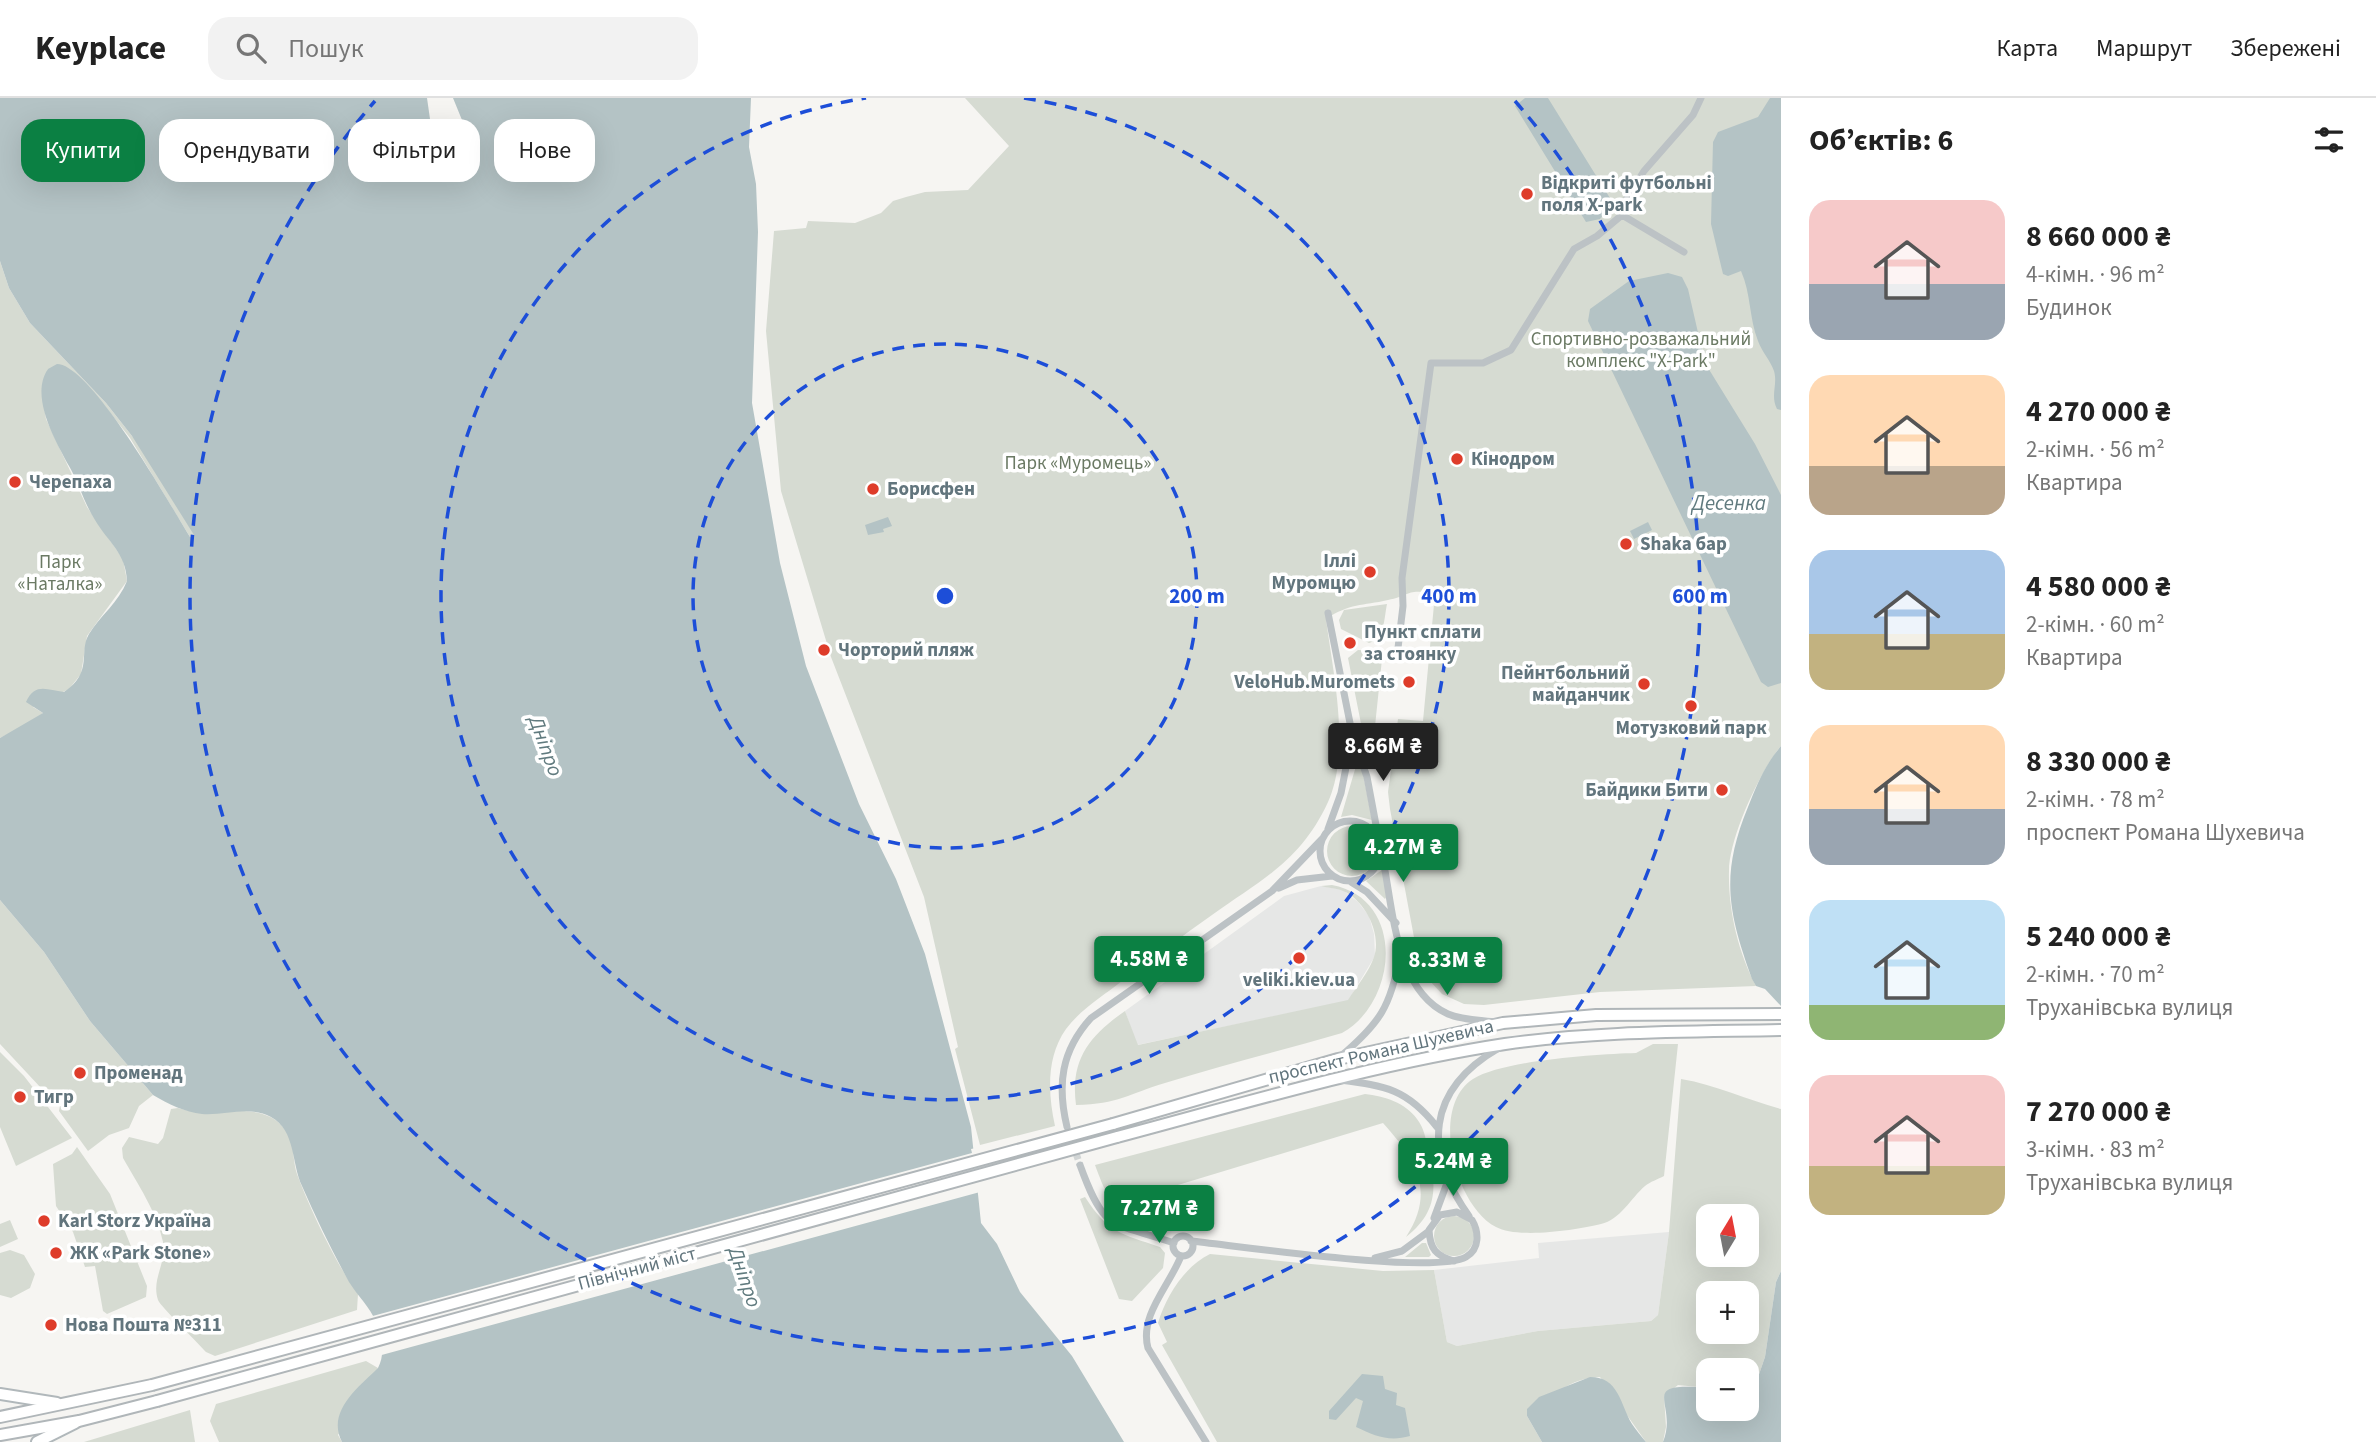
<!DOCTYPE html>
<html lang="uk">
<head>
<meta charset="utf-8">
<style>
	:root { --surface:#fff; --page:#f2f2f2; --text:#222; --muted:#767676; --line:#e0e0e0; --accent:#0b8043 }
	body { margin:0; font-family:"Source Sans 3",sans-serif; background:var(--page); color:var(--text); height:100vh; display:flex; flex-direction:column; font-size:26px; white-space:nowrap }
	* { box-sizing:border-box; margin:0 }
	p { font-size:23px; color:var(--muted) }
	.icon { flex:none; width:38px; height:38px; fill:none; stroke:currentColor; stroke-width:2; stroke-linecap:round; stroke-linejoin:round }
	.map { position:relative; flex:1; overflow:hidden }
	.drawer { display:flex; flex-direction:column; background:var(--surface); width:595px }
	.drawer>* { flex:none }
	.banner { position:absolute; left:21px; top:21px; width:665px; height:63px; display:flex; gap:14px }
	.needle { width:46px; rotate:10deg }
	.buttons { position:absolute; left:1696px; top:1106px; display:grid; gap:14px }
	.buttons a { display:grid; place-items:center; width:63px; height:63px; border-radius:14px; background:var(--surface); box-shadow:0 7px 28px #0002; font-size:35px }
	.price { position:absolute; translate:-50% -60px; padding:0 16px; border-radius:7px; background:var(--accent); color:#fff; font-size:23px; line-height:46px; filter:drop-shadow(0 2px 4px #0008) }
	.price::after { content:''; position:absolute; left:50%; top:42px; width:21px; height:16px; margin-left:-10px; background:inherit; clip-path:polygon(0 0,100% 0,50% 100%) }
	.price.active { background:#222; color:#fff }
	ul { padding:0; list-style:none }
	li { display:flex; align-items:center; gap:21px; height:175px; padding:0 28px }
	li span { display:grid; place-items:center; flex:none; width:196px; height:140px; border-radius:21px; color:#555 }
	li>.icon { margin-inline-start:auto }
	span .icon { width:84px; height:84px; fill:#fffc; stroke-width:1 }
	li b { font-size:30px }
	h2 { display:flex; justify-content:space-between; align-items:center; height:84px; padding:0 28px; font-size:30px }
	.chip { padding:0 24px; border-radius:21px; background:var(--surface); box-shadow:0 7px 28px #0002; font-size:24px; line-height:63px }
	.chip.active { background:var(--accent); color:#fff }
	header { display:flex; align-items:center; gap:42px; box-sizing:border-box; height:98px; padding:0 35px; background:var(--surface); border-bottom:2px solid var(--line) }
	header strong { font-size:33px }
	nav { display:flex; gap:38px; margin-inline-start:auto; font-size:24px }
	.search { width:490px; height:63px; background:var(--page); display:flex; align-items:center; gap:18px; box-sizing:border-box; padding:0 24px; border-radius:21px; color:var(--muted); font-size:26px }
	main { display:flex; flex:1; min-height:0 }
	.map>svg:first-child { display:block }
	.built { fill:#e6e7e6 }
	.green { fill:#d6dbd2; fill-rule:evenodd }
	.water { fill:#b4c3c5 }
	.pier { fill:#f6f5f2 }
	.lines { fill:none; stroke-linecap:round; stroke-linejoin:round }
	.street-tunnel { stroke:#d1d5d5; stroke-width:7; stroke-dasharray:7 3.5; stroke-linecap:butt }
	.secondary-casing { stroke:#b1b8bb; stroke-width:14 }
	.primary-casing { stroke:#b0b6b9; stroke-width:14 }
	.street { stroke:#bcc2c5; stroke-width:7 }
	.secondary { stroke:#fff; stroke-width:10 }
	.primary { stroke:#fff; stroke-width:10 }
	.primary-bridge-casing { stroke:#b0b6b9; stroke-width:14; stroke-linecap:butt }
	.primary-bridge { stroke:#fff; stroke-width:10 }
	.ring { fill:none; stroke:#1d4ed8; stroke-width:3.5; stroke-dasharray:12 9 }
	.poi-dot { fill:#de3c2a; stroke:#fff; stroke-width:2.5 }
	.labels { text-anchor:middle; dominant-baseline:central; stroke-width:7; stroke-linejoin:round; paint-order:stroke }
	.poi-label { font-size:19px; font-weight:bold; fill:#62757d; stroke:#fff; text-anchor:start }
	.park-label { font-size:19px; fill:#6b7a64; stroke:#fff }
	.street-label { font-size:19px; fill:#62757d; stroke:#fff }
	.water-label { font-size:21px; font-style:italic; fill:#617b7f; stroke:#fff }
	.centre { fill:#1d4ed8; stroke:#fff; stroke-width:3.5 }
	.ring-label { font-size:21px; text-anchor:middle; font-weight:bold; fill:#1d4ed8; stroke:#fff; stroke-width:7; stroke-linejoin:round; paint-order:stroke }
</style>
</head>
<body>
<header>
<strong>Keyplace</strong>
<div class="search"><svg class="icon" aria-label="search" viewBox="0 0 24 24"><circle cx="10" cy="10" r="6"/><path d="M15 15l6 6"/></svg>Пошук</div>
<nav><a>Карта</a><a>Маршрут</a><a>Збережені</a></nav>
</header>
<main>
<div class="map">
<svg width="1781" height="1344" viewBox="0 0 1781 1344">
	<rect width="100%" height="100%" fill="#f6f5f2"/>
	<path class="built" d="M1321,788L1343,792L1358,804L1369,818L1374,836L1375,858L1348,903L1137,947L1125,913L1284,798Z
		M1669,1134L1658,1217L1651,1223L1538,1233L1457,1248L1447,1244L1434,1172L1539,1160L1538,1145Z"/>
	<path class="green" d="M965,0H1781V648C1760,673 1729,740 1729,773C1728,811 1738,854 1756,888L1600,894L1484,907L1464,906L1442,896L1428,881L1416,850L1390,711L1388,694L1398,621L1423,623L1435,496C1406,490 1412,497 1388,502C1362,508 1350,505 1326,521C1333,575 1351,653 1328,704C1301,763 1261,782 1212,817C1182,838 1152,861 1122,883C1103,898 1081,911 1066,931C1046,959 1048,996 1055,1028L980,1047L955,951L958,949L924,799L831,559L781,393L766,233L774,133L806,130L808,123L855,125L881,115L893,103L906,99L925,94L968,92L1009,48Z
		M0,163L9,190L30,225L106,305L132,338L168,367L194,437L190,439L130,340L104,307L48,271L42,296L46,321L87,409L123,461L127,483L87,538L81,576L69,591L33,609L43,615L31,625L0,640Z
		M1387,506C1384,520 1385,541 1369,545L1341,531L1339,522L1344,512Z
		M1358,552L1373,553L1382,561L1372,657L1367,656L1348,560Z
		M1356,668L1362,670L1372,722L1352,717L1341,719Z
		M1327 753a25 25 0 1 1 50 0a25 25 0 1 1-50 0Z
		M1382,772L1387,798L1385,801L1366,783Z
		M1332,787C1406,801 1398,904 1342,935C1283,952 1224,967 1165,985C1128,996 1119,1006 1076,1007C1070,962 1089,938 1125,913L1138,947L1348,902C1356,889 1369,874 1374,859C1382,836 1365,802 1343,793C1337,790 1328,790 1321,788Z
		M0,802L44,854L90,923L153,997L139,1008L129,1030L109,1037L88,1053L59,1013L61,1002L53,992L41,990L0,946Z
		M1653,946H1678L1664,1078C1658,1081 1650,1084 1645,1088C1631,1100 1620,1122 1601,1126C1576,1132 1518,1141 1496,1129C1455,1108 1429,1009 1473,981C1503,962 1599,956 1636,955Z
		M0,954L24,978L72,1040L16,1068L0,1029Z
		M1681,981C1717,987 1747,1002 1781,1011V1173L1776,1184L1765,1259L1756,1285L1747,1290L1746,1272H1708V1290L1678,1287L1664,1298L1666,1329L1663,1344H1646L1600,1279C1570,1279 1549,1301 1527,1318L1542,1344H1217L1162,1247L1167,1244L1158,1225C1166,1198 1185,1168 1210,1156L1383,1173L1434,1172L1447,1244L1457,1248L1538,1233L1651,1223L1658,1217L1669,1134ZM1708,1118H1746V1157H1708ZM1708,1195H1746V1234H1708Z
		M1365,996C1384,998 1406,1005 1417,1021C1424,1030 1426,1041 1428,1052C1437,1089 1438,1114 1406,1139C1436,1093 1416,1062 1383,1025L1135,1100L1134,1121C1110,1109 1104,1091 1095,1067Z
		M178,1010C209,1021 241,1006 268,1018C277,1021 286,1031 290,1040C294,1048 293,1065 297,1076C310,1111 336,1166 358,1196L357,1212L215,1258L206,1254C199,1246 160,1208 158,1202C151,1181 167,1165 163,1144C157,1114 137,1085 123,1060L122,1050L129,1039L158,1046L163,1040L171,1011Z
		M77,1049L110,1096L147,1188L146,1199L107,1216L103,1213L95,1168L85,1169L73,1134L56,1108L53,1066L72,1056Z
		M1085,1099C1108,1135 1122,1136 1160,1149L1165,1155L1163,1170L1132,1203L1119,1201L1080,1101Z
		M1434 1138a20 20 0 1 1 40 0a20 20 0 1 1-40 0Z
		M10,1122L18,1141L0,1149V1126Z
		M1422,1145H1426L1431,1157L1429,1159H1405Z
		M10,1152L24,1157L35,1176L30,1190L11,1200L0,1197V1155Z
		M366,1263L378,1270L338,1337L342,1344H219L210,1323L216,1306Z
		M190,1312L195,1344H84Z"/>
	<path class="water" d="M0,0H427L430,21L449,35L458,30L462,22L453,0H751L749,49L756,86L758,134L752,305L780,465L806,568L859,706L896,781L925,856L971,1029L981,1125L997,1146L1020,1194L1072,1258L1124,1344H342C326,1313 359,1289 378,1270C386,1255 381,1238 376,1224C370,1209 357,1197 349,1184C332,1153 316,1120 302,1088C291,1064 296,1033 271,1019C250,1007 224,1018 202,1016C185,1014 168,1006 153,997L90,923L44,854L0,802V640L43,615L26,604C35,584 47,592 64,594C94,574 78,554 89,536C100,518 119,504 127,483C126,455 108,444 95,422C84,405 79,385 69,368C56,344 29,298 48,271L57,266C91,266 171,408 190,439L194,437L132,338L106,305L30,225L9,190L0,163Z
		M1525,0H1548L1613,105L1600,121L1586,124L1515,8Z
		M1770,0H1781V312L1777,311C1770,297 1778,287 1774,273C1770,262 1762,254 1758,243C1749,220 1751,195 1741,173L1728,178L1723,176L1711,126L1713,44L1718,34L1758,19Z
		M1668,175L1682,179L1688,191L1705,265L1755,346L1781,397V585L1768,589L1761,584L1588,223L1590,211L1629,183Z
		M888,419L892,428L883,431L884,434L868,437L865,427Z
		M1648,424L1652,432L1634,441L1630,433Z
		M1781,648V908L1765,891L1756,888L1752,881C1728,814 1720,777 1748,709C1757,686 1765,667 1781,648Z
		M1781,1173V1344H1663C1679,1305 1635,1283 1708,1290V1311H1746L1747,1290L1756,1285L1765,1259L1776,1184Z
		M1362,1276L1383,1278L1385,1291L1397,1295L1396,1307L1405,1310L1410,1338C1389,1344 1375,1338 1356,1329L1363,1303L1356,1300L1336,1322L1329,1321V1313Z
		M1590,1279C1619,1279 1620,1306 1632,1326C1636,1332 1641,1338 1646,1344H1542L1527,1318V1311L1539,1299Z"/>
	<path class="pier" d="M976,1050L980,1094L378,1258V1245L369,1219L972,1055L971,1051Z"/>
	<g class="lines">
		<path class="street-tunnel" d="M1069,1035L1080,1067"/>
		<defs>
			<path id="secondary" d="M0,1296L57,1305
				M37,1344L75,1325"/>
			<path id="primary" d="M1113,1026L1338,961L1503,925L1596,917L1781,916
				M1117,1039C1245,1005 1374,966 1505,946C1596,933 1689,934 1781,932
				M0,1319L152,1287
				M0,1337L79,1323L157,1303"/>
		</defs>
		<use href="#secondary" class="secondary-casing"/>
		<use href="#primary" class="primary-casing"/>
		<path class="street" d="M1622,117L1684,154
			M1328,515L1352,635L1367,679L1379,743
			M1398,550L1403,508L1402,480L1431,265H1483L1511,252L1574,151L1597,138L1622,117L1627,100L1644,73L1693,17L1701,0
			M1320 753a30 30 0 1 1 60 0a30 30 0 1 1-60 0Z
			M1328,731L1341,695L1352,639
			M1381,752C1393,803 1393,892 1448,916C1462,922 1481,922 1496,924
			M1351,784L1367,794L1396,825
			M1279,790L1297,782L1332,778
			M1341,958C1380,925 1391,908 1400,857
			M1340,982C1386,988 1407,991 1437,1029
			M1067,1029C1057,987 1061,953 1091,920L1272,793L1322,741
			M1080,1067C1105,1136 1111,1123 1174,1145
			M1469,1118C1423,1054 1426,992 1499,950
			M1434,1120L1447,1085
			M1173 1148a10 10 0 1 1 20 0a10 10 0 1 1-20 0Z
			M1191,1143C1239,1148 1434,1177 1466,1159C1480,1151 1479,1134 1472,1122L1457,1114L1440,1117L1429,1132C1430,1151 1436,1158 1454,1163
			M1181,1158C1170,1187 1139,1217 1148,1250L1206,1344
			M1375,1160L1402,1153L1429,1133"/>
		<use href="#secondary" class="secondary"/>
		<use href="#primary" class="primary"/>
		<defs>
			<path id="primary-bridge" d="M152,1287L1113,1026
				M157,1303L1117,1039"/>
		</defs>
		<use href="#primary-bridge" class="primary-bridge-casing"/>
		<use href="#primary-bridge" class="primary-bridge"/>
	</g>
	<g class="ring">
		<circle cx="945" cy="498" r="252"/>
		<path d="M1024 0A504 504 0 1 1 866 0"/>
		<path d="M1515 3A755 755 0 1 1 375 3"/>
	</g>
	<g class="poi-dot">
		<circle cx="1527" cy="96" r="7"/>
		<circle cx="1457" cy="361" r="7"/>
		<circle cx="15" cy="384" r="7"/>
		<circle cx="873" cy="391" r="7"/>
		<circle cx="1626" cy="446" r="7"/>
		<circle cx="1370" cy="474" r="7"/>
		<circle cx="1350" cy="545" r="7"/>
		<circle cx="824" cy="552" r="7"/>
		<circle cx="1409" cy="584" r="7"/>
		<circle cx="1644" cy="586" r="7"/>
		<circle cx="1691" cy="608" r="7"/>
		<circle cx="1722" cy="692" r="7"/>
		<circle cx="1299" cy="860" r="7"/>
		<circle cx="80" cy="975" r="7"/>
		<circle cx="20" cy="999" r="7"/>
		<circle cx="44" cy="1123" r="7"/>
		<circle cx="56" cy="1155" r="7"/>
		<circle cx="51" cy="1227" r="7"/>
	</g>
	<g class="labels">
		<g class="poi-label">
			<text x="1541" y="85">Відкриті футбольні<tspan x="1541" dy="22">поля X-park</tspan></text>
			<text x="1471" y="361">Кінодром</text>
			<text x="29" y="384">Черепаха</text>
			<text x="887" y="391">Борисфен</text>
			<text x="1640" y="446">Shaka бар</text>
			<text x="1356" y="463" text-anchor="end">Іллі<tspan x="1356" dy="22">Муромцю</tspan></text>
			<text x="1364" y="534">Пункт сплати<tspan x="1364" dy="22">за стоянку</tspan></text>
			<text x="838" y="552">Чорторий пляж</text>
			<text x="1630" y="575" text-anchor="end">Пейнтбольний<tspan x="1630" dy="22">майданчик</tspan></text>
			<text x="1395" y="584" text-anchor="end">VeloHub.Muromets</text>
			<text x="1691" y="630" text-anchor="middle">Мотузковий парк</text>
			<text x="1708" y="692" text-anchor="end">Байдики Бити</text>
			<text x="1299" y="882" text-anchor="middle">veliki.kiev.ua</text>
			<text x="94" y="975">Променад</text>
			<text x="34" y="999">Тигр</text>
			<text x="58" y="1123">Karl Storz Україна</text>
			<text x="70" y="1155">ЖК «Park Stone»</text>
			<text x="65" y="1227">Нова Пошта №311</text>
		</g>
		<g class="park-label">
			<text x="1641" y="241">Спортивно-розважальний<tspan x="1641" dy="22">комплекс "Х-Park"</tspan></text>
			<text x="1078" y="365">Парк «Муромець»</text>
			<text x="60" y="464">Парк<tspan x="60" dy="22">«Наталка»</tspan></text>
		</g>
		<g class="street-label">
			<text transform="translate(1381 954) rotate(-13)">проспект Романа Шухевича</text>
			<text transform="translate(637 1171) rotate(-15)">Північний міст</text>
		</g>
		<g class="water-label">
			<text x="1729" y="405">Десенка</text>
			<text transform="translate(546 648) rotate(70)">Дніпро</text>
			<text transform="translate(745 1179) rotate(71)">Дніпро</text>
		</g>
	</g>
	<circle cx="945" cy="498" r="10" class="centre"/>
	<g class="ring-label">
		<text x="1197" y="505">200 m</text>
		<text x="1449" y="505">400 m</text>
		<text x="1700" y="505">600 m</text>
	</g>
</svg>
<div class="buttons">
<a><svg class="needle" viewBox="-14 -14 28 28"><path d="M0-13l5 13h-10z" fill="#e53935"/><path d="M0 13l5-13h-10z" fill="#767676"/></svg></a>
<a>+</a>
<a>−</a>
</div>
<b class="price active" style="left:1383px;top:685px">8.66M ₴</b>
<b class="price" style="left:1403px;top:786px">4.27M ₴</b>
<b class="price" style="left:1149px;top:898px">4.58M ₴</b>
<b class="price" style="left:1447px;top:899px">8.33M ₴</b>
<b class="price" style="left:1453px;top:1100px">5.24M ₴</b>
<b class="price" style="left:1159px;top:1147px">7.27M ₴</b>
<div class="banner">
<a class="chip active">Купити</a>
<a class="chip">Орендувати</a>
<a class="chip">Фільтри</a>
<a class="chip">Нове</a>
</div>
</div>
<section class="drawer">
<h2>Об’єктів: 6<svg class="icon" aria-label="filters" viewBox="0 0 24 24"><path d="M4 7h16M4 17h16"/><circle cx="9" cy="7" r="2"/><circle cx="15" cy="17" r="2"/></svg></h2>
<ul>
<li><span style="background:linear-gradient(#f6c9c9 60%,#9aa5b1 0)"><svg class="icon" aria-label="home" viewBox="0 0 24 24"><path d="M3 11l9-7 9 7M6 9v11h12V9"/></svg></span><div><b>8 660 000 ₴</b><p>4-кімн. · 96 m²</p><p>Будинок</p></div></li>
<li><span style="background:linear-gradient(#ffd9b3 65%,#b9a48a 0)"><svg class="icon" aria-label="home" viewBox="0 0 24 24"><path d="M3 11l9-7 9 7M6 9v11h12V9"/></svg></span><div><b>4 270 000 ₴</b><p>2-кімн. · 56 m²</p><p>Квартира</p></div></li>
<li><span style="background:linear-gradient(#a9c7e8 60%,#c2b280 0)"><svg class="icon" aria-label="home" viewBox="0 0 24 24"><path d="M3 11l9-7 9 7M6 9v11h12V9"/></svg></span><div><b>4 580 000 ₴</b><p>2-кімн. · 60 m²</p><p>Квартира</p></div></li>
<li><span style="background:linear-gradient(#ffd9b3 60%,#9aa5b1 0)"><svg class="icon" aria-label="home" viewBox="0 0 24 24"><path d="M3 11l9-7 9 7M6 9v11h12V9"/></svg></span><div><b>8 330 000 ₴</b><p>2-кімн. · 78 m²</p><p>проспект Романа Шухевича</p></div></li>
<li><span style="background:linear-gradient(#bfe0f5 75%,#8fb573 0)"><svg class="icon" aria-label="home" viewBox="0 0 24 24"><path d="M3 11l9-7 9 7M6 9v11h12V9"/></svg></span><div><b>5 240 000 ₴</b><p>2-кімн. · 70 m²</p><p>Труханівська вулиця</p></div></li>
<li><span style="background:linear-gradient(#f6c9c9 65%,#c2b280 0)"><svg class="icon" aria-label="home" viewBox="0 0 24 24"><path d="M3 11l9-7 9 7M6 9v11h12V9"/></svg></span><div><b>7 270 000 ₴</b><p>3-кімн. · 83 m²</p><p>Труханівська вулиця</p></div></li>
</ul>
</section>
</main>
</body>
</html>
